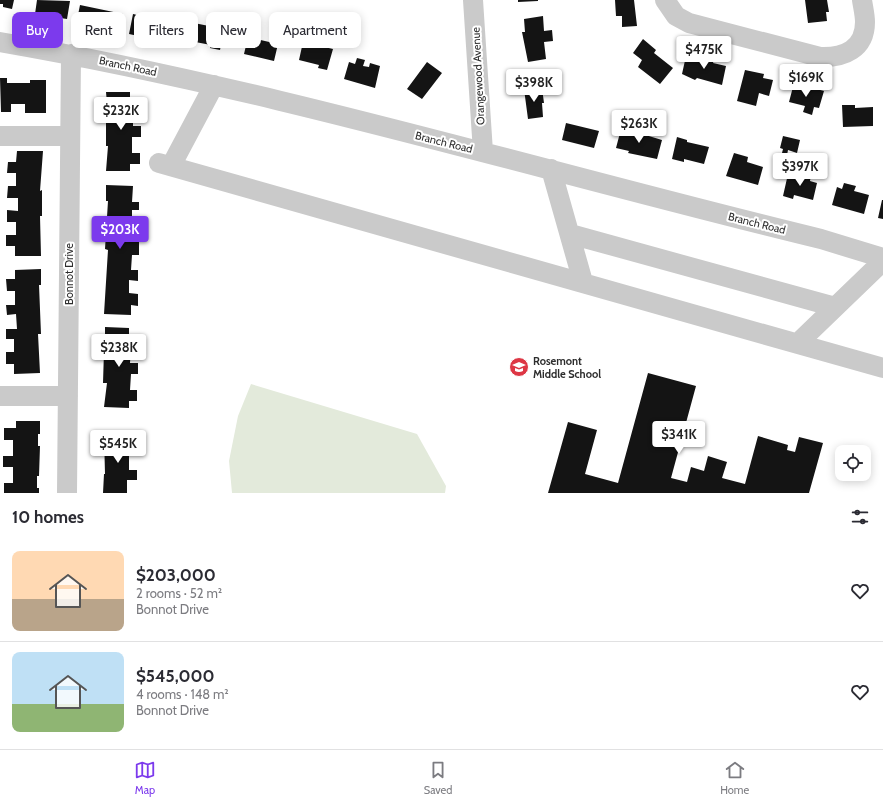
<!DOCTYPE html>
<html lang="en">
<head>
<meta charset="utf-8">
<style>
	:root { --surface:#fff; --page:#f7f7f7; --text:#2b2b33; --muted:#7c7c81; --line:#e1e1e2; --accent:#7c3aed }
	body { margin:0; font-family:Cabin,sans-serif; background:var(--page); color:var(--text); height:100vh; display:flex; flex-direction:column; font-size:15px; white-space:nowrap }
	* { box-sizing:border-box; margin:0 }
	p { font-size:13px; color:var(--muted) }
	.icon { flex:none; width:22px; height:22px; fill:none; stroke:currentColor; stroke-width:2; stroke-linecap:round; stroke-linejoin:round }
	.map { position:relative; height:493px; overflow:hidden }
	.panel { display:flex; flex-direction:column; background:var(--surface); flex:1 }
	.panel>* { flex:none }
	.hud { position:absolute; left:12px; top:12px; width:400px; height:36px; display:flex; gap:8px }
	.tools { position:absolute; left:835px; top:445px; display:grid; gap:8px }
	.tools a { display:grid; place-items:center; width:36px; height:36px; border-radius:8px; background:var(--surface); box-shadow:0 2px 10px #0003; font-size:20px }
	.price { position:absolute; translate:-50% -34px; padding:0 9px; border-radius:4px; background:#fff; color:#222; font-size:13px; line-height:26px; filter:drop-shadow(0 1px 2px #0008) }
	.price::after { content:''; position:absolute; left:50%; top:24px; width:12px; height:9px; margin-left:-6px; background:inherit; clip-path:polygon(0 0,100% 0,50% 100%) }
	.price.active { background:var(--accent); color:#fff }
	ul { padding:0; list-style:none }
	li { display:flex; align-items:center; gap:12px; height:100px; padding:0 12px }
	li+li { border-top:1px solid var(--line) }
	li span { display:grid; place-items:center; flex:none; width:112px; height:80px; border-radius:8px; color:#555 }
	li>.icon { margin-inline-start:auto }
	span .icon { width:48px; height:48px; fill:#fffc; stroke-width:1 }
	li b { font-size:17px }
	h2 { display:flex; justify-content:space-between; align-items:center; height:48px; padding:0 12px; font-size:17px }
	.pill { padding:0 14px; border-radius:8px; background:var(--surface); box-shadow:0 2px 10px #0003; font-size:14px; line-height:36px }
	.pill.active { background:var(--accent); color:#fff }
	.dock { display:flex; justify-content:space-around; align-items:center; height:56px; border-top:1px solid var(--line); background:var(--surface); font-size:11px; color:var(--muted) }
	.dock a { display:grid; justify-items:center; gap:2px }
	.dock .active { color:var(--accent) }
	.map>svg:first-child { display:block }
	.green { fill:#e3eadb }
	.building { fill:#141414 }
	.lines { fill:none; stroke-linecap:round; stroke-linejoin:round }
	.minor { stroke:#cacaca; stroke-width:20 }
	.labels { text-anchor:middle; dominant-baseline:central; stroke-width:4; stroke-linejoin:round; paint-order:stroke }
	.street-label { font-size:11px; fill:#2d2d2d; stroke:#fff }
	.poi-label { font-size:11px; font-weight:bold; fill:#2d2d2d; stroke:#fff; text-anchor:start }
</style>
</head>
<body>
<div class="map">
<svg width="883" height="493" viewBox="0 0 883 493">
	<rect width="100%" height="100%" fill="#fff"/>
	<path class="green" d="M251,384L417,434L446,486L445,493H232L229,461L238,416Z"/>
	<path class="building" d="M0,0H14L12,9L3,7V4H0Z
		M37,0L70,1L67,19L35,14Z
		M518,0H538V1L518,2Z
		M615,0H634L637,26L622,27V16H616Z
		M805,0H827L829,12H826L827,21L808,23Z
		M80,5L123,14L119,34L76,25Z
		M133,14L176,23L172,43L158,40L157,42L142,39L143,37L129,34Z
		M543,16L544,31L552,30L553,41L544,42L546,59L528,62L522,32H525L524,19Z
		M194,23L224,29L220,50L210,48L211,45L190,41Z
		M248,37L278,44L274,61L244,54Z
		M643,39L656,50L654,53L673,68L660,84L638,67L642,60L633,53Z
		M303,42L333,49L327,70L318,68L319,65L299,60Z
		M686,56L700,60L701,57L714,60L713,63L726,66L722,85L697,78L695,80L682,74Z
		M357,58L365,60L363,66L369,67L370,63L380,66L375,88L344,79L349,62L355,64Z
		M427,62L442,73L422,99L407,89Z
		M745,70L764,74L763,78L773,80L769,96L759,93L756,106L737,101Z
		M0,78H7V83H30V80H46V113H25V104H11V112H1Z
		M794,83L824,91L819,108L814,107L812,115L803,112L805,106L789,102Z
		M542,88L544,103H542L543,117L528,119L524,89Z
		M106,92H130V99H140V109H133V126H141V137H132V153H140V164H130V171H106L108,146H106V115H108Z
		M842,105H855V108L873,107V126L843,127Z
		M566,123L599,131L594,148L562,140Z
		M621,129L629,131V130L662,140L657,159L628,153L629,151L616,148Z
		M783,136L800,140L797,153L788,150L787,155L782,153L783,149L780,148Z
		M677,137L687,140V142L709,147L704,164L684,159V162L672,159Z
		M17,151H43L40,191L42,190V216H40L41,256H15V246H6V235H16V222H7V210L18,211V198H7L8,186H16V173H7L8,162H16Z
		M734,153L748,157L747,162L763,167L758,185L726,176Z
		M799,172L811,175L810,181L817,183L813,200L794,195L793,199L783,196L788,174L798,177Z
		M844,183L856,186L854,191L869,195L864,214L832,205L837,187L842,189Z
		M106,185L133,186L132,202H139V210H132V221H139V230H130V240H139V255H132L131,270H138V281L129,280V293L138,294V306L131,305V315L104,314L108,250L105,249L108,201H106Z
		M882,200H883V219L878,218Z
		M41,269V285H39L41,334H38L40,373L14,374V364H6V352H14V339H6V329H17L16,314L7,315L6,305H15V291H7L6,279H15V270Z
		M105,327L129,328V337H138V346H131L130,363H138V374H131L130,390H137V401H129V408L104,407L107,383H103L104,351L107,352V341H105Z
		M648,373L696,386L671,478L687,482L691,467L704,471L708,456L727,462L722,478L745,484L758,436L788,445L787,450L795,452L799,437L823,443L809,493H548L568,422L597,430L585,474L618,483Z
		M16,421H40V434H38V446H40L39,476H37V488H39V493H4V483H13V467H3V456H13V440H4V428H16Z
		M104,435H129V446H137V455H129V470H137V480H127V493H103L104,474H105Z"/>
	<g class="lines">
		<path class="minor" d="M473,0L483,152
			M665,0L676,16L689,23L820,57C844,58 865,49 865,22C865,15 863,7 862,0
			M0,42C278,90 548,173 821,239L883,258
			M0,136H70
			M159,163L883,368
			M171,166L214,85
			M551,169L583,282
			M570,234L835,307
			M798,343L883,261
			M0,396H68
			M67,493L71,54"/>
	</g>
	<defs>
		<symbol id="school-disc" viewBox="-11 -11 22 22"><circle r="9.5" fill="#dd3644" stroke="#fff"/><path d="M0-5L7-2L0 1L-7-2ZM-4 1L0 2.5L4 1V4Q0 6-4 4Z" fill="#fff"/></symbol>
	</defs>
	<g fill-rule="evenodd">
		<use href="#school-disc" x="508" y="356" width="22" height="22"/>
	</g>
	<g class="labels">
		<g class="street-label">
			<text transform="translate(128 66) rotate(12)">Branch Road</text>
			<text transform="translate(478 76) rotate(-93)">Orangewood Avenue</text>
			<text transform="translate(444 142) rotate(14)">Branch Road</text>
			<text transform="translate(757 223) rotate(14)">Branch Road</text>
			<text transform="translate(69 274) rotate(-90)">Bonnot Drive</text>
		</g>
		<g class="poi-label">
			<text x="533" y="361">Rosemont<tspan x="533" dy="13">Middle School</tspan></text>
		</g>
	</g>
</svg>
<div class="tools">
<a><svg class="icon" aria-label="locate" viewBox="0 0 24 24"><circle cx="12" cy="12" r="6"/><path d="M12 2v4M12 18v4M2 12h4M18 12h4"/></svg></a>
</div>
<b class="price" style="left:704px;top:70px">$475K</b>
<b class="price" style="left:806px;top:98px">$169K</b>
<b class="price" style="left:534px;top:103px">$398K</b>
<b class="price" style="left:121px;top:131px">$232K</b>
<b class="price" style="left:639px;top:144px">$263K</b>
<b class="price" style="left:800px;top:187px">$397K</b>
<b class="price active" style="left:120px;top:250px">$203K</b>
<b class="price" style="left:119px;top:368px">$238K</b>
<b class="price" style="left:679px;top:455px">$341K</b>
<b class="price" style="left:118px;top:464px">$545K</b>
<div class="hud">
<a class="pill active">Buy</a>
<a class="pill">Rent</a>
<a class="pill">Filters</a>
<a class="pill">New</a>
<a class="pill">Apartment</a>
</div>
</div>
<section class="panel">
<h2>10 homes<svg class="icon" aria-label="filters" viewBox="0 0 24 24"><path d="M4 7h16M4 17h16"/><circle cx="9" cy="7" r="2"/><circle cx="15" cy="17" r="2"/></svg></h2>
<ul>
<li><span style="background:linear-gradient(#ffd9b3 60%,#b9a48a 0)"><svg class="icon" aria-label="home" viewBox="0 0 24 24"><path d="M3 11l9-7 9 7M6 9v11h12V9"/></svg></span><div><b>$203,000</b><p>2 rooms · 52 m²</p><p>Bonnot Drive</p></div><svg class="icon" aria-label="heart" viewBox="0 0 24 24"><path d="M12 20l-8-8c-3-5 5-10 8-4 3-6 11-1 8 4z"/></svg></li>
<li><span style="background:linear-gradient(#bfe0f5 65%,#8fb573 0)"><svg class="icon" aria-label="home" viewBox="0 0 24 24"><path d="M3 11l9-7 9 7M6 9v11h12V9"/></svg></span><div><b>$545,000</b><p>4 rooms · 148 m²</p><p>Bonnot Drive</p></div><svg class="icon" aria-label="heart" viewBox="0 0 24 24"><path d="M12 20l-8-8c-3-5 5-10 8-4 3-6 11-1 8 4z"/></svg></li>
</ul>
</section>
<nav class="dock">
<a class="active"><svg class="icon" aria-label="map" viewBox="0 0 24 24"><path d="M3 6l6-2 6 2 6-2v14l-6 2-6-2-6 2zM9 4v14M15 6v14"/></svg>Map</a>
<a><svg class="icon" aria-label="saved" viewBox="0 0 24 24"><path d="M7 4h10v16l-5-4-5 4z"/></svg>Saved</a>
<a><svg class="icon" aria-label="home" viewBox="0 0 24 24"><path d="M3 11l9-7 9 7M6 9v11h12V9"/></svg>Home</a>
</nav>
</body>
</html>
